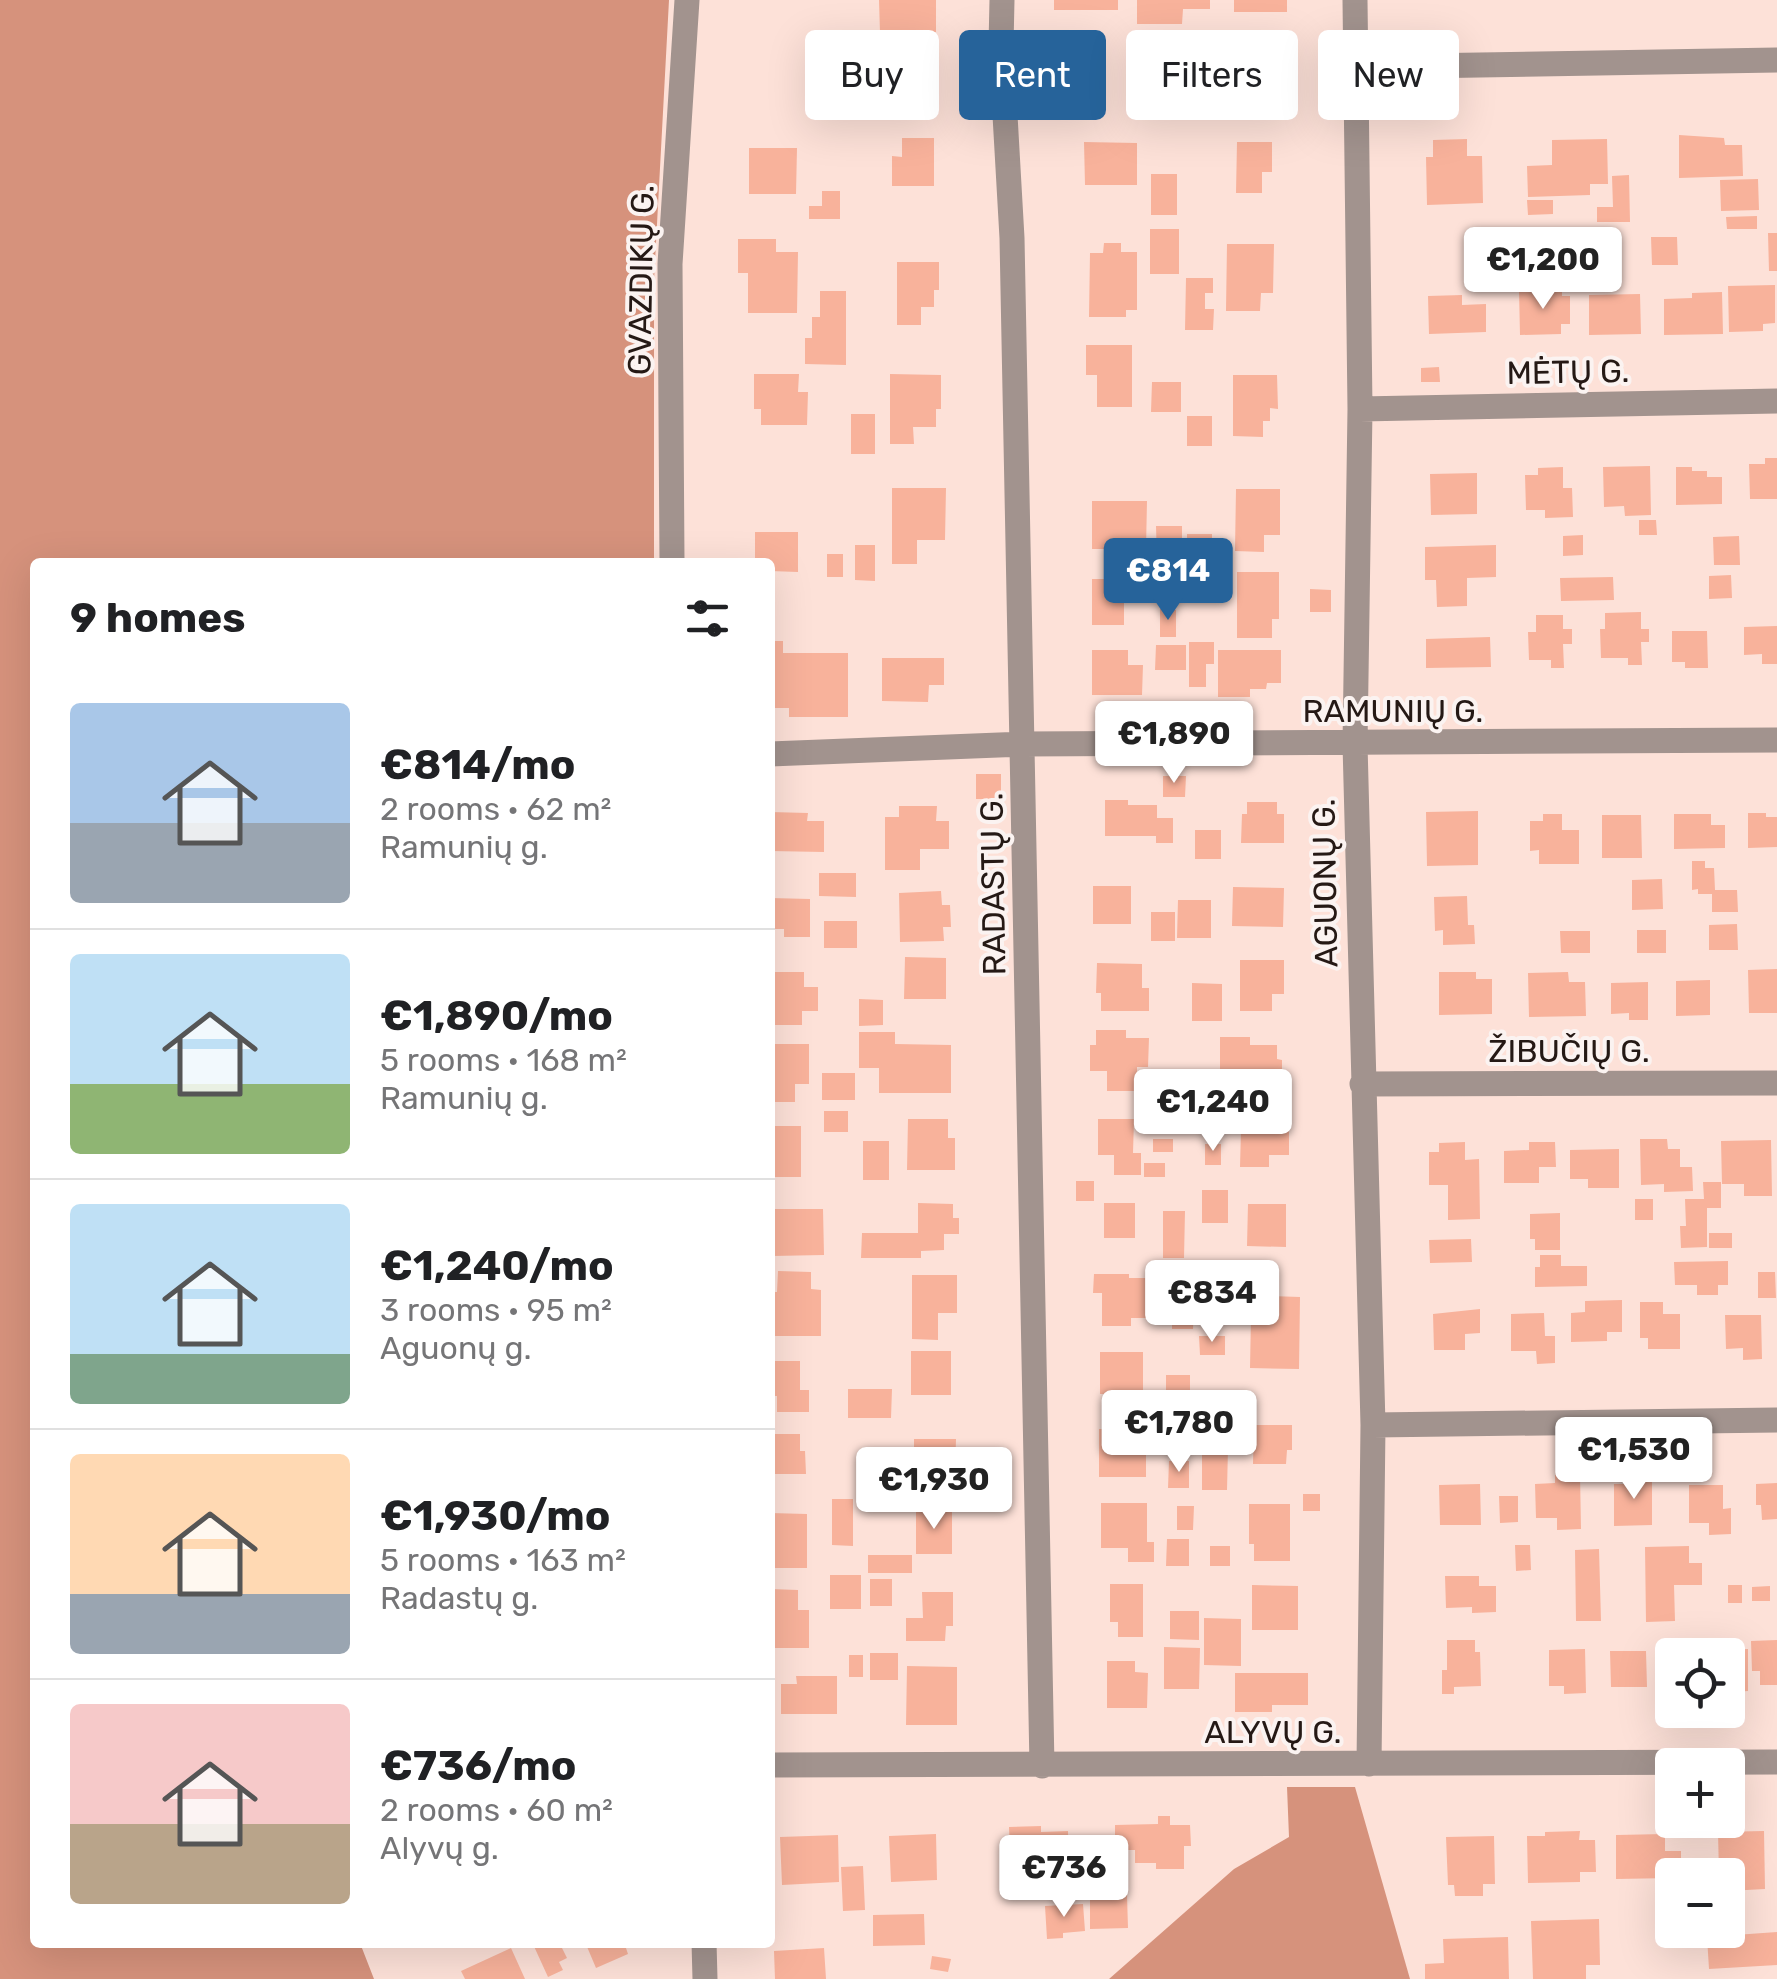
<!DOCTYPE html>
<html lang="en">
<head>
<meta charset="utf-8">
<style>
	:root { --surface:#fff; --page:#f2f2f2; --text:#202124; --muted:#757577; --line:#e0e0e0; --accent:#26639a }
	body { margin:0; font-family:Rubik,sans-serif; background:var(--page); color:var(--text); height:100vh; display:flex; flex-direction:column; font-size:38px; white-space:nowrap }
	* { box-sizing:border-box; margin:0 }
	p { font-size:32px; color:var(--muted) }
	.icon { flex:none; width:55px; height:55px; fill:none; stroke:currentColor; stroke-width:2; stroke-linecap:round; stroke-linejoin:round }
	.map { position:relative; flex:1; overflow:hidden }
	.drawer { position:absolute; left:30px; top:558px; width:745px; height:1390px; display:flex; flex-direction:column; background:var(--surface); border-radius:10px; box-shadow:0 10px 40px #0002 }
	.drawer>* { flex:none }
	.guide { position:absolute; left:805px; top:30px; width:820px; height:90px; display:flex; gap:20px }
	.tools { position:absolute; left:1655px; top:1638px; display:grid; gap:20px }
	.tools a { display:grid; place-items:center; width:90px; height:90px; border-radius:10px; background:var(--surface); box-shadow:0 10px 40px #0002; font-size:50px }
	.price { position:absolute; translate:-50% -85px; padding:0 22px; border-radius:10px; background:#fff; color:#222; font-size:32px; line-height:65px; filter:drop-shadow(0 2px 5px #0008) }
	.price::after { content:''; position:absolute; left:50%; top:60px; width:30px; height:22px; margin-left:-15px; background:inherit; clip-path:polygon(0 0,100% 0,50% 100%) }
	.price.on { background:var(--accent); color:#fff }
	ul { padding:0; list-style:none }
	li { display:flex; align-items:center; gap:30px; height:250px; padding:0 40px }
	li+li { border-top:2px solid var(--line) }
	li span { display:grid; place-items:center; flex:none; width:280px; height:200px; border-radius:10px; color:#555 }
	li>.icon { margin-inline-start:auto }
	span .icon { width:120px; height:120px; fill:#fffc; stroke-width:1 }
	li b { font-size:42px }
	h2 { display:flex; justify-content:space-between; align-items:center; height:120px; padding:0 40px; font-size:42px }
	.chip { padding:0 35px; border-radius:10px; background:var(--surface); box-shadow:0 10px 40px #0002; font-size:35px; line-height:90px }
	.chip.on { background:var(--accent); color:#fff }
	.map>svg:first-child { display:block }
	.forest { fill:#d6927c }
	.building { fill:#f8b29b }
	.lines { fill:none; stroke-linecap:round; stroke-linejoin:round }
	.minor { stroke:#a2938e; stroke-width:25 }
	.labels { text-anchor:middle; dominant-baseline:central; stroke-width:8; stroke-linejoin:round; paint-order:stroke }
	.street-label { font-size:32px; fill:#251915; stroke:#fbf3f1 }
</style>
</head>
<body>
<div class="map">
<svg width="1777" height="1979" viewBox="0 0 1777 1979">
	<rect width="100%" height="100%" fill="#fde1d8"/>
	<path class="forest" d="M0,0H669L654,280V562H35V1942L360,1943L374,1979H0Z
		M1287,1787H1355L1410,1979H1109L1234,1869L1289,1837Z"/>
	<path class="building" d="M879,0H936V32L880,33Z
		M1054,0H1118V10H1054Z
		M1137,0H1210V9H1183L1182,24H1137Z
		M1234,0H1287V12H1234Z
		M882,92H899V112H882Z
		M1679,135L1724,138L1725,145H1742L1743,176L1679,178Z
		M902,138H934V186H892V156L902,157Z
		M1467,139V156H1482L1483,203L1427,205L1426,157H1433V140Z
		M1607,139L1608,184H1590V195L1528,197L1527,166L1552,165V140Z
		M1084,142L1137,143V185H1085Z
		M1237,142H1272V172H1262V193H1236Z
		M749,148H797L796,194H749Z
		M1151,174H1177V215H1151Z
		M1629,175L1630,222H1597V207H1613L1612,176Z
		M1758,179L1759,210L1721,211L1720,180Z
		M822,191H840V219H809V206H822Z
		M1527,200H1553V214L1528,215Z
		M1757,216V229H1727L1726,217Z
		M1150,229H1179V274H1150Z
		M1768,233H1777V271H1769Z
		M1651,237H1677L1678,265H1652Z
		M738,239H776V252H798L797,313H748V273H738Z
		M1104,243H1121V252H1137V310H1126V317H1089L1090,253H1103Z
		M1227,244H1274L1273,293H1261L1260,311H1226Z
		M1551,244H1579V284L1560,285L1559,268H1552Z
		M897,262H939V290H934V307H921V325H897Z
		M1186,278H1213V293H1205V309H1214L1213,330H1185Z
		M1775,285V323L1763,324V331L1729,332L1728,286Z
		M1562,289V296H1570V324H1561V334L1520,335L1519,290Z
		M820,291H846V365L805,364V338H812V317H820Z
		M1722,292L1723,334L1664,335V299L1692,298V293Z
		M1640,294L1641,334L1589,335V295Z
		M1462,295V305L1486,304V332L1429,334L1428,296Z
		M1086,345H1132V407H1097V375H1086Z
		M1439,367L1440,382H1421V368Z
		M754,374H799L798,392H808L807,425H761V409H754Z
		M890,374L941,375V409H936V427H913L914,444H890Z
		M1233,375H1277L1278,409L1270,408V421H1263V437L1233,436Z
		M1152,382H1181V412H1151Z
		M851,414H875V454H851Z
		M1187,416H1212V446H1187Z
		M1765,458H1777V499H1750L1749,464H1765Z
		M1650,466L1651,515L1625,516L1624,506L1604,507L1603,467Z
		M1563,467V488H1572L1573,517L1545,518V510H1526L1525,475H1538V468Z
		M1676,467H1692V471H1707V477H1722V504L1676,505Z
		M1477,473V514L1431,515L1430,474Z
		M892,488H946L945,540H917V564H892Z
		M1236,489H1280V535H1264V552L1235,551Z
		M1092,501H1147L1146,549H1092Z
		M1639,520H1656L1657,535H1639Z
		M1156,526H1182V562H1157Z
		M755,532H798V572L770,571V562H755Z
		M1187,534H1212V560H1187Z
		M1583,535V555L1563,556V536Z
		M1739,536L1740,565H1714L1713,537Z
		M855,545H875V581L855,580Z
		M1496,545V577L1467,578V606L1437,607L1436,580H1425V547Z
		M827,554H843V577H827Z
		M1237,572H1279V619H1272V638H1237Z
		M1731,575L1732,598L1709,599V576Z
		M1613,577L1614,600L1561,601L1560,578Z
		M1092,579H1124V625H1092Z
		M1310,589L1331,590V612H1310Z
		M1160,609L1176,610V637H1160Z
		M1641,612V629H1649V642H1641L1642,665H1628V658H1601L1600,629H1605V613Z
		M1536,615H1563V629H1572V644H1563L1564,668H1551V660H1529L1528,632H1536Z
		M1777,626V664H1762V654L1744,655V627Z
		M1672,631H1707L1708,668H1685V662H1672Z
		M1490,637L1491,667L1426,668V639Z
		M770,641H783V653H848V717H789V708H770Z
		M1189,642H1214V664H1206V687H1189Z
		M1156,645H1186V670H1155Z
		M1092,650H1128V665H1143L1142,695H1092Z
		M1218,650H1281V683H1267L1266,689H1250V697H1218Z
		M882,658H944V685H929L928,702L882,701Z
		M1107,708H1127V724H1107Z
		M976,774H1001V799H976Z
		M1163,776H1186L1185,797H1163Z
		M1105,800H1128V805H1157V818H1173V843H1156V836H1105Z
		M1247,802H1277V814H1284V843H1241L1242,814H1247Z
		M899,806H937L936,821H949V849H920V870H885V817H899Z
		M1478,811V865L1427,866L1426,812Z
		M770,812L808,813L807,821H824V852L770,851Z
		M1748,813H1766V817H1777V847L1748,848Z
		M1543,814H1562V830H1579V864H1539V850L1530,851V821H1543Z
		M1674,814H1711V825H1725V848L1674,849Z
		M1602,815H1641L1642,858H1602Z
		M1195,830H1221V859H1195Z
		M1692,861H1705V868H1714L1715,890H1737L1738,912H1712V894H1698V889L1692,890Z
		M819,873H856V897L819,896Z
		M1662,879L1663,909L1632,910V880Z
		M1093,886H1131V924H1093Z
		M1233,887L1284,888L1283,927L1232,926Z
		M941,891L942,905H950L951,927H943L944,941L900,942L899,893Z
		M1467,896L1468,925H1474L1475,944L1443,945V930L1435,931L1434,897Z
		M770,898L810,899V937H784V929H770Z
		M1178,900H1211V938H1177Z
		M1151,912H1175V941H1151Z
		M824,921H857V948H824Z
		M1737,924L1738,950H1709V925Z
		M1637,930H1666V953H1637Z
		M1560,931H1590V953H1561Z
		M905,957L946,958V999H904Z
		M1240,960H1284V994H1272V1011H1240Z
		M1097,963L1142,964V988H1149V1011H1101V993H1096Z
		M1777,969V1013H1749L1748,970Z
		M770,972H804V987H818V1011H802V1025H774L773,1014H770Z
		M1439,972H1476V979H1492V1014L1439,1015Z
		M1568,972L1569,982H1585L1586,1016L1529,1017L1528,973Z
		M1710,980V1015L1676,1016V981Z
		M1648,982V1020H1629V1013L1611,1014V983Z
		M1192,983L1222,984V1021H1192Z
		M859,999L883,1000V1025L859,1026Z
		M1096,1030H1126V1038H1149L1148,1067H1137V1091H1107V1071H1090V1045H1096Z
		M859,1032H895V1044L951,1045V1093H879V1068H859Z
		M1220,1037H1250V1045H1277V1059L1282,1060V1075H1264V1083H1245V1073H1220Z
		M770,1044H809V1084H795V1102H770Z
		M822,1073H855V1100H822Z
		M824,1111H848V1132H824Z
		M1246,1116H1284L1283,1131H1289V1155H1269V1167H1240L1241,1130H1246Z
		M908,1119H948V1138H955V1170H907Z
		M1098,1119H1134L1133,1153H1141V1175H1114V1155H1098Z
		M770,1126H801V1177H770Z
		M1153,1139H1173V1152H1153Z
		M1640,1139H1667L1668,1149H1680V1167H1692L1693,1191L1664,1192V1184L1641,1185Z
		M1771,1140L1772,1196H1744V1184H1722L1721,1141Z
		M863,1141H889V1180H863Z
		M1465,1142V1160L1479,1159L1480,1219L1448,1220V1185H1429V1152H1439V1143Z
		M1529,1142H1555L1556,1167H1539V1183H1504V1151L1529,1150Z
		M1205,1144H1221V1165H1205Z
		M1619,1149V1188H1588V1179H1570V1150Z
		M1144,1163H1165V1177H1144Z
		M1076,1181H1094V1201H1076Z
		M1703,1182H1721V1208H1707V1247L1681,1248L1680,1226H1686L1685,1199H1704Z
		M1202,1190H1228V1223H1202Z
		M1635,1199H1653V1220H1635Z
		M918,1203L953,1204V1218H959V1234H944V1250L921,1251V1258H861L862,1233H918Z
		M1104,1203H1135V1238H1104Z
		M1248,1204H1286V1247L1247,1246Z
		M772,1209H823L824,1255L772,1256Z
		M1163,1211H1185L1184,1258H1163Z
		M1560,1213V1250H1535V1239H1530V1214Z
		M1709,1233H1732V1248H1709Z
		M1471,1239L1472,1262L1430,1263L1429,1240Z
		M1540,1255H1561V1266H1587V1286L1535,1287V1267H1540Z
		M1728,1261V1285H1718V1295H1697V1285H1675L1674,1262Z
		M1207,1270H1231V1301H1206Z
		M778,1271L811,1272V1289L821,1290V1336H770V1292H777Z
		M1758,1272H1775L1776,1298H1758Z
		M1094,1274H1129V1278H1151V1318H1131V1326H1102V1293H1093Z
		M912,1275H957V1313H938V1340L912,1339Z
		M1245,1283L1269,1284V1296L1300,1297L1299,1369L1250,1368L1251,1316H1245Z
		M1622,1300V1332H1607V1341L1571,1342V1313L1585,1312V1301Z
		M1640,1302H1663V1314H1680V1349H1648V1338H1640Z
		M1172,1304H1194L1193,1329H1172Z
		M1480,1309V1333L1465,1334V1350H1434L1433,1314Z
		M1544,1313L1545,1336H1555V1363L1537,1364L1536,1351H1511V1314Z
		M1725,1315H1761L1762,1359L1743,1360V1348L1726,1349Z
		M1199,1336H1225V1355H1200Z
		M911,1351H951V1395H911Z
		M1100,1352H1143V1394H1100Z
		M770,1361H800V1390H809V1412H777V1396H770Z
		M1166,1375H1190V1412H1166Z
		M848,1389H892L891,1418H848Z
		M1254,1425H1292V1450H1287L1286,1464H1253Z
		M1099,1429H1146V1477H1099Z
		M770,1434H800V1451H805L806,1474H770Z
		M914,1439H956L955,1472H914Z
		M1202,1448H1228L1227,1490H1202Z
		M1169,1461H1189V1488H1168Z
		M886,1468H912V1486H886Z
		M1580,1474L1581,1529L1557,1530V1518H1536L1535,1484L1555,1483V1475Z
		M1631,1474H1652V1525L1614,1526V1484H1631Z
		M1777,1483V1519L1762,1520L1761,1505H1756V1484Z
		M1480,1484L1481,1525H1440L1439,1485Z
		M1689,1485H1723V1509L1731,1508V1534L1709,1535V1523H1689Z
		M1303,1494H1320V1511H1303Z
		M1499,1496H1518V1522L1500,1523Z
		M832,1499H853V1546L832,1545Z
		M1101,1503H1147V1542H1154V1562H1128V1548H1101Z
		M1249,1504H1290V1561H1254V1544H1249Z
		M1177,1506H1194L1193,1530H1177Z
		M916,1509H952V1554H916Z
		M770,1513L807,1514V1568H770Z
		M1167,1539H1189V1566H1166Z
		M1515,1545H1530L1531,1570L1516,1571Z
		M1210,1546H1230V1566H1210Z
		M1689,1546V1563H1702V1585H1674L1675,1621L1646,1622L1645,1547Z
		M1599,1549L1601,1621H1576L1575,1550Z
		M868,1555H912V1573H868Z
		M830,1575H861V1609H830Z
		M1445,1576H1479V1586H1496V1612L1472,1613V1607L1446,1608Z
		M870,1579H892V1606H870Z
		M1110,1584H1143V1637H1118V1622H1110Z
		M1252,1585L1298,1586V1630H1252Z
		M1728,1585H1742V1603H1728Z
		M1770,1586V1601H1752V1587Z
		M770,1589L798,1590V1610H809V1648H770Z
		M922,1592H953V1626H946L945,1641H906V1618H923Z
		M1170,1611H1199V1640L1170,1639Z
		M1204,1618L1241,1619V1666L1204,1665Z
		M1447,1640H1475V1652H1480L1481,1686L1454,1687V1694H1442V1670H1447Z
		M1777,1640V1685H1760V1671H1752L1751,1641Z
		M1685,1645H1725L1724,1650L1748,1649V1691L1735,1692L1734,1673H1728V1655H1686Z
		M1164,1647L1200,1648L1199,1689H1164Z
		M1585,1649L1586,1693L1564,1694V1686H1549V1650Z
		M1610,1651H1646L1647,1687H1611Z
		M870,1653H898V1680H870Z
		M849,1655H863V1677H849Z
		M1107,1661H1135V1672L1148,1673L1147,1708H1107Z
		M907,1666L957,1667V1725H906Z
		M1235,1673H1308V1705H1272V1712H1235Z
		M796,1676H837V1714H781V1684H797Z
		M1158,1816H1170V1825H1190L1191,1846H1184V1869H1156V1863H1135V1850H1115V1825L1158,1824Z
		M1041,1826V1832L1068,1831L1069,1877L1034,1879V1873H1011L1009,1827Z
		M1580,1831L1579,1840H1595L1596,1872H1580V1882L1528,1883L1527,1836H1545V1832Z
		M1764,1831L1765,1889L1728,1891V1875H1719L1718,1832Z
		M936,1834L937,1880L891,1882L889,1836Z
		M1665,1834V1851H1681V1875H1672V1878L1616,1879V1835Z
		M838,1835L839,1882L782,1885L780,1837Z
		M1494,1836L1495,1884H1483V1896H1455L1454,1885H1448L1446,1837Z
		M863,1866L865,1910L843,1911L841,1867Z
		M1127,1895L1128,1928L1090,1929V1896Z
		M1083,1904L1085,1931L1063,1933V1938L1047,1939L1045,1906Z
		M924,1914L925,1945L873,1946V1915Z
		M1599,1919L1600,1965H1586V1979H1533L1531,1921Z
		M1777,1932V1965L1709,1969L1707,1937Z
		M1508,1937L1509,1979H1425V1964L1444,1963L1443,1939Z
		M532,1942H559L567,1958L559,1962L563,1970L548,1977Z
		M585,1942H624L628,1954L596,1968Z
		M511,1948L525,1979H465L461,1971Z
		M824,1948L826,1979H775L774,1951Z
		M932,1956L951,1959L948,1972L930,1969Z"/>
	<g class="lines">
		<path class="minor" d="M1002,0L1001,45L1012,238L1042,1766
			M1355,0L1360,409L1355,744L1373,1425L1369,1764
			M1356,67L1777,60
			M1360,409L1777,401
			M672,562L670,264L687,0
			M770,754L1022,744L1777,740
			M1362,1084L1777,1083
			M1373,1425L1777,1420
			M770,1765L1777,1762
			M704,1942L705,1979"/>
	</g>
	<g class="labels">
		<g class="street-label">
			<text transform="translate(641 280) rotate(-89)">GVAZDIKŲ G.</text>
			<text transform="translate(1568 372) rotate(-1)">MĖTŲ G.</text>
			<text x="1393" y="711">RAMUNIŲ G.</text>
			<text transform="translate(1325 883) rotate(-91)">AGUONŲ G.</text>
			<text transform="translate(993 884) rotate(-91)">RADASTŲ G.</text>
			<text x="1569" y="1051">ŽIBUČIŲ G.</text>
			<text x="1273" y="1732">ALYVŲ G.</text>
		</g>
	</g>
</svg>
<div class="tools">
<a><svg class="icon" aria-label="locate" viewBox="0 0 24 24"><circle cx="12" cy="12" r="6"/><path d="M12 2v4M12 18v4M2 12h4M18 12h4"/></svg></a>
<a>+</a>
<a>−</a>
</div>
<b class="price" style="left:1543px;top:312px">€1,200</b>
<b class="price on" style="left:1168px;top:623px">€814</b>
<b class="price" style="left:1174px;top:786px">€1,890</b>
<b class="price" style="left:1213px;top:1154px">€1,240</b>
<b class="price" style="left:1212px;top:1345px">€834</b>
<b class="price" style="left:1179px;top:1475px">€1,780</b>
<b class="price" style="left:1634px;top:1502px">€1,530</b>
<b class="price" style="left:934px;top:1532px">€1,930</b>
<b class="price" style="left:1064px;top:1920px">€736</b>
<div class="guide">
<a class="chip">Buy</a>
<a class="chip on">Rent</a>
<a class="chip">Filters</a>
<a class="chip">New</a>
</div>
<section class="drawer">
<h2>9 homes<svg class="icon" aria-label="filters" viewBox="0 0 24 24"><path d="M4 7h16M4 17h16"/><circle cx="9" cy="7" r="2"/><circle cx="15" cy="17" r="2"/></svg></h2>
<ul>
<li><span style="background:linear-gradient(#a9c7e8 60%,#9aa5b1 0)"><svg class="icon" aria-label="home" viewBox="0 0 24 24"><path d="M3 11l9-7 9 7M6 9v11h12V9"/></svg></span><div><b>€814/mo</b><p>2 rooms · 62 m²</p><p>Ramunių g.</p></div></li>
<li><span style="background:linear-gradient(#bfe0f5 65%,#8fb573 0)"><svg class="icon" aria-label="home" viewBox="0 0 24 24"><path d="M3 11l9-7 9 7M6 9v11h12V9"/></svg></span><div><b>€1,890/mo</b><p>5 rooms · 168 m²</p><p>Ramunių g.</p></div></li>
<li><span style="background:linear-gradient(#bfe0f5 75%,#7fa58c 0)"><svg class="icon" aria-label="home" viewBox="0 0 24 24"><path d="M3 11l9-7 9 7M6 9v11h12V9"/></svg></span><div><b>€1,240/mo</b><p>3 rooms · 95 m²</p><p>Aguonų g.</p></div></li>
<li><span style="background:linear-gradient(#ffd9b3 70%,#9aa5b1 0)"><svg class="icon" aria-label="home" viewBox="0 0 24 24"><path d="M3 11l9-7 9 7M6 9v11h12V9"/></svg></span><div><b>€1,930/mo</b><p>5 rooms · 163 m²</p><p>Radastų g.</p></div></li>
<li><span style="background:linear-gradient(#f6c9c9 60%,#b9a48a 0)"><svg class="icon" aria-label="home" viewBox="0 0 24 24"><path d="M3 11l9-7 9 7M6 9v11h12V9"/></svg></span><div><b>€736/mo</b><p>2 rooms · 60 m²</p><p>Alyvų g.</p></div></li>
</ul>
</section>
</div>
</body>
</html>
